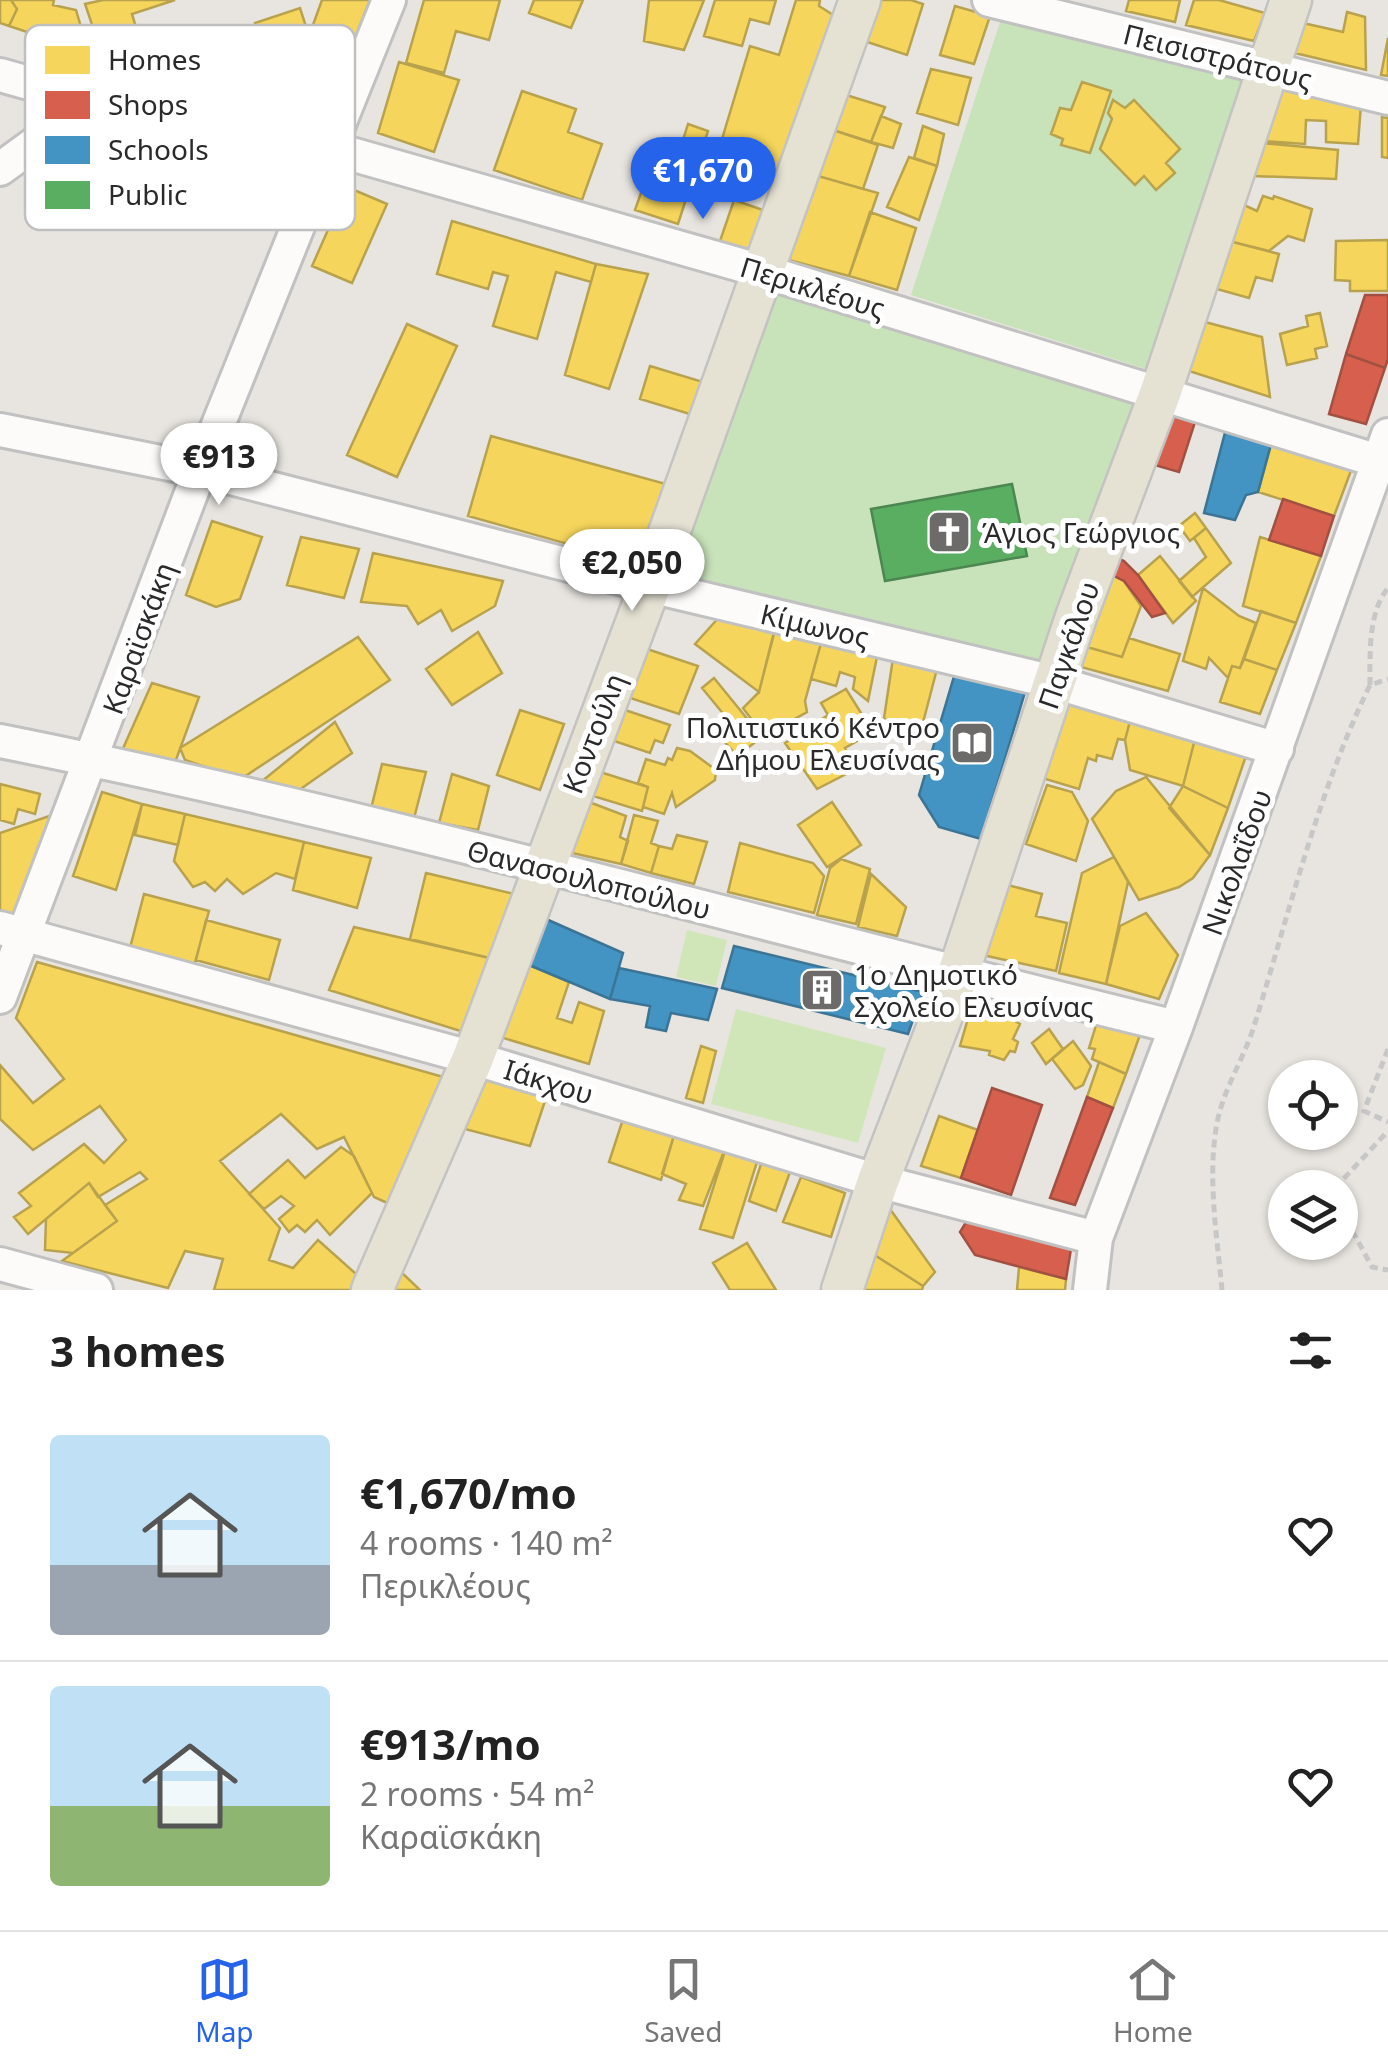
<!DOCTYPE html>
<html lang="en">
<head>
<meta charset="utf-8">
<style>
	:root { --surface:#fff; --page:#f2f2f2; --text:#222; --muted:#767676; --line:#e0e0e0; --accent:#2563eb }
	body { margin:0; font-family:"Noto Sans",sans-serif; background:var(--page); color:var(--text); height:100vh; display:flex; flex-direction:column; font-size:38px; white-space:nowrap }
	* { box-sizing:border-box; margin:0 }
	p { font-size:32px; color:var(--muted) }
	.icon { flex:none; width:55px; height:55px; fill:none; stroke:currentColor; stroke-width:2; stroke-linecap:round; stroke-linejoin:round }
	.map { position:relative; height:1290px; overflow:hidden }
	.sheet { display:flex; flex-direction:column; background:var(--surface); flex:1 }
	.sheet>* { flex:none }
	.buttons { position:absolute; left:1268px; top:1060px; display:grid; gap:20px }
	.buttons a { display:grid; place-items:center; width:90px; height:90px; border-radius:50%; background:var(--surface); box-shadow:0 2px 8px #0004; font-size:50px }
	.price { position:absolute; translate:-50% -85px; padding:0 22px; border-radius:35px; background:#fff; color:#222; font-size:32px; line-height:65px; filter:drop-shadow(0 2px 5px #0008) }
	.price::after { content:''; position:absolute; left:50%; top:60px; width:30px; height:22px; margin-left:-15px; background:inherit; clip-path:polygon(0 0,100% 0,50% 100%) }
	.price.on { background:var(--accent); color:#fff }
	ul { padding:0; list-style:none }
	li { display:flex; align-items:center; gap:30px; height:250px; padding:0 50px }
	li+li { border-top:2px solid var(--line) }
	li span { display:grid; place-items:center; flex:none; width:280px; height:200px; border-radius:10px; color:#555 }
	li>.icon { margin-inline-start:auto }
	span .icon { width:120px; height:120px; fill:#fffc; stroke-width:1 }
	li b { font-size:42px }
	h2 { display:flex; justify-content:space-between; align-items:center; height:120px; padding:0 50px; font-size:42px }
	.menu { display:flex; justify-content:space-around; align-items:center; height:140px; border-top:2px solid var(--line); background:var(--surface); font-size:28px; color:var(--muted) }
	.menu a { display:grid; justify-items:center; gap:5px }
	.menu .on { color:var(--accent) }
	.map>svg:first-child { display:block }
	.green { fill:#c8e2ba }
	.pitch { fill:#d1e6b8 }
	.homes { fill:#f6d55c; stroke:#b9a24d; stroke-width:2.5 }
	.shops { fill:#d6604d; stroke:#a25042; stroke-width:2.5 }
	.schools { fill:#4393c3; stroke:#3c7495; stroke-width:2.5 }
	.public { fill:#5aae61; stroke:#4c8650; stroke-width:2.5 }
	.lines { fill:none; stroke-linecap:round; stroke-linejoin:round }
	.minor-casing { stroke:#c1c1c1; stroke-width:38 }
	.major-casing { stroke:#c4c3c1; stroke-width:45 }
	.path { stroke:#c8c7c7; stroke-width:5; stroke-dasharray:8 5; stroke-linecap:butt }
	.minor { stroke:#fcfbfa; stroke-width:32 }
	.major { stroke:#e5e2d4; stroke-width:40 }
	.labels { text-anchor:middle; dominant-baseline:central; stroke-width:10; stroke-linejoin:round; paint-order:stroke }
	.street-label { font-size:28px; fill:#2a2a2a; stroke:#fff }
	.poi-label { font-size:28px; fill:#2a2a2a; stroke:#fff; text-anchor:start }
	.key { fill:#fff; stroke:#bfbfbf; stroke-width:2.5 }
	.key-label { font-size:28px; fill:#2a2a2a }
</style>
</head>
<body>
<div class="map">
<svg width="1388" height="1290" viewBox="0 0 1388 1290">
	<rect width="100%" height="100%" fill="#e8e5e0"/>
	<path class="green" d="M1001,19L1252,79L1156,372L911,295Z
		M771,285L1141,399L1041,669L666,575Z"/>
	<path class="pitch" d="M687,930L727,940L716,986L676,977Z
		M736,1009L886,1048L858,1143L711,1104Z"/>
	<path class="homes" d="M0,0H11L17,9L9,26L0,23Z
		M11,0H54L53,5L76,10L86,44L81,50L9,26L17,9Z
		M103,0H175L132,14L139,37L101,51L85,4Z
		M322,0H370L322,121L280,108L255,23L300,8L309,36Z
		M424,0H500L489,40L456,31L444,73L406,63Z
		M534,0H583L571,28L529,13Z
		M649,0H704L684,50L644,41Z
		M715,0H776L769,24L750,19L742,46L704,36Z
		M796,0H820L819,6L838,18L781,189L713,169L750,46L779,55Z
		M878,0H911L923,4L907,55L864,41Z
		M1129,0H1180L1175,22L1126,11Z
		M1194,0H1219L1265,13L1254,41L1186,25Z
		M955,6L990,16L974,64L940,55Z
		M1347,12L1365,17L1366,70L1295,53L1303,23L1343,32Z
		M1388,38V76L1381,75Z
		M399,62L459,80L434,152L378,133Z
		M931,69L971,78L958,125L917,113Z
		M1082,82L1111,91L1090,153L1061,145L1063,139L1051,134L1060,108L1071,110Z
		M1278,86L1361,104L1358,144L1326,142V121L1306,120L1305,144L1262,141Z
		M522,91L576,109L568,132L602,144L582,200L494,170Z
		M843,94L885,107L871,142L830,129Z
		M1113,100L1125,108L1134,100L1180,149L1166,163L1175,173L1156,190L1144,176L1135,185L1100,149L1112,119L1108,113Z
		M881,116L901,124L893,148L871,142Z
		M1382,117L1388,118V158L1382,157Z
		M688,124L708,131L678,224L635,210L643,187L666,194Z
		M923,126L944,134L937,166L914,158Z
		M830,129L878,145L863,189L811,174Z
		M1261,143L1338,150L1336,179L1253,176Z
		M909,157L937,166L919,220L887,207Z
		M811,174L878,193L849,276L785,259Z
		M347,187L387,204L352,283L312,266Z
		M1263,196L1273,199L1274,196L1312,209L1304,241L1288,236L1269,251L1229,241L1242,204L1257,211Z
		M734,200L766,211L752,255L719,244Z
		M870,212L916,228L897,290L849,276Z
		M452,221L596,264L591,282L556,272L537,339L493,326L508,276L493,272L488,289L437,274Z
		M1388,240V291H1350V281L1335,280L1336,241Z
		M1229,241L1279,254L1272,281L1256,277L1249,298L1213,288Z
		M596,264L648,274L609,389L565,375Z
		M1320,313L1327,346L1315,349L1317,358L1287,365L1280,334L1308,326L1306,316Z
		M1205,322L1262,337L1270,397L1189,371Z
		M407,324L457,346L397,477L347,455Z
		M650,366L703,382L693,415L640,399Z
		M491,436L666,484L643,565L468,516Z
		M1273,437L1355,460L1334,516L1258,492Z
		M1195,513L1206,528L1190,541L1179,526Z
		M212,521L262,537L240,599L216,607L186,595Z
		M1206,528L1231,563L1192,597L1179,581L1206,557L1194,538Z
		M301,537L359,549L344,598L287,585Z
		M1260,537L1321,556L1296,623L1243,606Z
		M373,553L503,581L495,606L452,631L441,610L418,624L407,606L361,602Z
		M1160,556L1196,601L1173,623L1138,575Z
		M1110,574L1124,581L1141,606L1122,657L1087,647Z
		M1203,588L1239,616L1256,623L1240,668L1232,666L1228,678L1209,658L1206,669L1183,661Z
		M1261,611L1296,623L1277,670L1244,659Z
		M721,615L776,626L759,692L695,644Z
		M775,628L823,636L805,701L807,712L764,736L743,708L759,692Z
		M478,632L502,673L452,705L426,669Z
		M823,636L878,652L868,701L853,689L855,677L840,672L836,686L811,679Z
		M358,637L390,680L241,779L185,760L180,748Z
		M1129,638L1180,654L1168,691L1081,667L1087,647L1122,657Z
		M641,647L698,666L679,714L624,696Z
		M893,658L937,669L919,738L892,730L894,721L884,718Z
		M1244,659L1277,670L1260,714L1220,702L1232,666L1240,668Z
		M714,678L762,737L737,756L717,733L730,722L702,688Z
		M152,683L199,697L173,768L121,753Z
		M846,689L873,732L845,748L856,769L817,789L785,743L828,715L821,703Z
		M1064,702L1130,721L1125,740L1118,739L1112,759L1097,755L1096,761L1088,758L1079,789L1042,778Z
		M622,709L670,725L663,743L655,740L650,753L611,740Z
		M520,710L564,724L540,790L497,775Z
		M1130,721L1195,739L1183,786L1130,770L1125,740Z
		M335,722L352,753L292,795L256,786Z
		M1195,739L1247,753L1228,808L1183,786Z
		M677,748L690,751L716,770L715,780L676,807L672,793L664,814L643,807L648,787L638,783L646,759L665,765L668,758L672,760Z
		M382,764L426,772L413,822L370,813Z
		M600,772L648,787L642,811L593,796Z
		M452,774L489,786L478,830L439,823Z
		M1146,777L1210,855L1193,878L1179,887L1139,900L1092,819L1116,791Z
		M0,784L40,794L35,814L18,809L14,824L0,820Z
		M1047,785L1072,792L1088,821L1076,861L1026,844Z
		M1183,786L1228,808L1210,855L1169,808Z
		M102,792L142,804L116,890L73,876Z
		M589,802L626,816L620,837L628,841L621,864L568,852Z
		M832,802L861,845L827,867L798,825Z
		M142,804L185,814L178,845L135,835Z
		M55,814L19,916L0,910V833Z
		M185,814L304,842L295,879L276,873L243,894L227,879L215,891L205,882L193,887L174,861Z
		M634,815L658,821L651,843L659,846L651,873L621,864Z
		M677,835L707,842L694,884L651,873L659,846L672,849Z
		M304,842L371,858L357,908L293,890Z
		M740,843L813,863L824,876L814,913L728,892Z
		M1114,857L1128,882L1106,984L1059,973L1082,873Z
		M841,859L870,869L856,924L817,915L830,868Z
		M426,873L514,894L498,960L410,939Z
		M871,874L906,907L897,936L858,927Z
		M1004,884L1042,894L1036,916L1067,923L1056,971L978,954Z
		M144,894L209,911L194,966L130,948Z
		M1146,913L1178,955L1159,999L1106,984L1120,926Z
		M206,920L280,940L269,980L196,960Z
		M354,927L498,960L467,1033L329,990Z
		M37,962L454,1080L396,1207L374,1197L344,1137L317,1149L281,1114L220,1161L280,1228L269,1260L293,1268L318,1240L365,1282L362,1290H214L223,1259L185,1251L168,1288L62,1261L117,1221L105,1205L147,1179L140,1172L98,1197L89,1183L28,1234L14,1217L31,1206L19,1193L84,1144L104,1163L126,1140L100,1106L33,1150L0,1119V1065L33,1103L64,1079L16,1018Z
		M529,965L569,982L557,1018L572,1023L579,1002L604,1011L589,1064L500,1037Z
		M975,994L1021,1007L1015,1021L1020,1024L1013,1039L1018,1042L1015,1052L1010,1051L1004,1060L989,1055L990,1051L960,1046Z
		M1098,1019L1141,1032L1126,1074L1092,1059L1095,1049L1089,1048Z
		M1049,1029L1063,1049L1046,1064L1032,1043Z
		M1073,1041L1091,1066L1083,1085L1075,1089L1052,1059Z
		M701,1046L716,1051L703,1103L686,1098Z
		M1099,1062L1126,1074L1113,1108L1087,1097Z
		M482,1077L547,1095L530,1146L461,1128Z
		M624,1116L675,1132L661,1180L609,1162Z
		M939,1116L978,1130L961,1178L921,1166Z
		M675,1132L726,1146L703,1206L679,1200L686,1184L662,1174Z
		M341,1147L354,1156L372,1193L330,1235L317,1220L305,1232L297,1225L289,1232L279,1219L294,1206L281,1196L264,1209L249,1194L288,1160L305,1178Z
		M725,1151L757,1162L733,1238L700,1229Z
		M761,1164L790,1172L776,1211L749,1201Z
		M801,1177L845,1193L831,1237L783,1222Z
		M89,1183L117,1221L73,1253L45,1250L46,1219Z
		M890,1209L935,1272L923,1286L873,1254Z
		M747,1243L776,1290H730L713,1263Z
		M873,1254L923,1286L922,1290H860Z
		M1019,1267L1066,1279L1065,1290H1017Z
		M399,1270L420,1290H390Z"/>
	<path class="shops" d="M1365,295H1388V359L1385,368L1346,354Z
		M1346,354L1385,368L1366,424L1329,414Z
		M1169,411L1195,422L1179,472L1151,464Z
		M1283,499L1334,516L1321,556L1269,540Z
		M1117,558L1124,561L1138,575L1165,613L1152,617L1124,581L1110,574Z
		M992,1088L1042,1105L1011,1195L961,1178Z
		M1087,1097L1113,1108L1075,1205L1050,1198Z
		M970,1216L1072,1243L1066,1279L975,1255L960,1232Z"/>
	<path class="schools" d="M1227,425L1273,437L1258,492L1246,495L1235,520L1204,513Z
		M955,673L1025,692L981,839L939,827L919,795Z
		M546,919L623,953L610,999L529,965Z
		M734,946L923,992L908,1034L722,988Z
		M619,968L717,989L708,1020L671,1013L666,1031L646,1027L650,1006L610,999Z"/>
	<path class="public" d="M1012,484L1027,556L885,581L871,509Z"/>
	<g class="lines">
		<defs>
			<path id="minor" d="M989,0L1388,98
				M0,75L75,96L330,148L762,271L1388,464
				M0,169L55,129L75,96
				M0,430L200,470L650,586L1054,682L1277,749
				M0,741C396,820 784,932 1176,1027
				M0,928L473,1058L878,1181L1096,1238
				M0,997L200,470L389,0
				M0,1264L96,1290
				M1090,1290L1096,1238L1176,1027L1388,435"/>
			<path id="major" d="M372,1290L473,1058L650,586L860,0
				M842,1290L878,1181L958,974L1076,617L1161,391L1291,0"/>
		</defs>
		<use href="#minor" class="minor-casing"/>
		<use href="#major" class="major-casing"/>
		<path class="path" d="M1370,685C1370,654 1368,612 1388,588
			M1388,1049L1364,1111L1388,1122
			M1335,1188L1388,1131
			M1340,1208L1372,1267L1388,1270
			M1222,1290C1217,1236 1207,1177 1217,1123C1224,1087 1245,1057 1255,1023C1290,910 1318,792 1370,685L1388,679"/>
		<use href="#minor" class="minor"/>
		<use href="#major" class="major"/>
	</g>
	<defs>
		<symbol id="church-square" viewBox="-11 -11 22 22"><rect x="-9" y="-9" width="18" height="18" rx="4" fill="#6c6b6a" stroke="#fff"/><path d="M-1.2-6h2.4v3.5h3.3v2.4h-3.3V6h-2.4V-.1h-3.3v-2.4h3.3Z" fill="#fff"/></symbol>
		<symbol id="library-square" viewBox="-11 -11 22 22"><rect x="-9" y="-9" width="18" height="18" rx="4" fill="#6c6b6a" stroke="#fff"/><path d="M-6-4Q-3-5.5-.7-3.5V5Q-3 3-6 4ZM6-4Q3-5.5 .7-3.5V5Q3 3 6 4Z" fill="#fff"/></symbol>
		<symbol id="building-square" viewBox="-11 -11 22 22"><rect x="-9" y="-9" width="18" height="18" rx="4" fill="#6c6b6a" stroke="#fff"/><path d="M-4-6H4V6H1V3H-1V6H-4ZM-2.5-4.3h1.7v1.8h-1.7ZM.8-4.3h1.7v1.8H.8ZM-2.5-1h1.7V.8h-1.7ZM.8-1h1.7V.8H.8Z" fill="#fff"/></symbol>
	</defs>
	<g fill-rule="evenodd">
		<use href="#church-square" x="924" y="507" width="50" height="50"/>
		<use href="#library-square" x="947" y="718" width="50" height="50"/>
		<use href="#building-square" x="797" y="965" width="50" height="50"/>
	</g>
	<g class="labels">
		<g class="street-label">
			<text transform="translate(1218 56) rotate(14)">Πεισιστράτους</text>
			<text transform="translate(813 287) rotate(17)">Περικλέους</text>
			<text transform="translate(815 625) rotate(13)">Κίμωνος</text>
			<text transform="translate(138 638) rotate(-70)">Καραϊσκάκη</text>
			<text transform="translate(1068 645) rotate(-71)">Παγκάλου</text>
			<text transform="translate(593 733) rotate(-69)">Κοντούλη</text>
			<text transform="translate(1236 862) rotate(-70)">Νικολαΐδου</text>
			<text transform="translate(589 879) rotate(14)">Θανασουλοπούλου</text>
			<text transform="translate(549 1081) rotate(17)">Ιάκχου</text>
		</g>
		<g class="poi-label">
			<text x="982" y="532">Άγιος Γεώργιος</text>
			<text x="940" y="727" text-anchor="end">Πολιτιστικό Κέντρο<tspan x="940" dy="32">Δήμου Ελευσίνας</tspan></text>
			<text x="854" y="974">1ο Δημοτικό<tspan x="854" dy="32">Σχολείο Ελευσίνας</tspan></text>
		</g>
	</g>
	<rect x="25" y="25" width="330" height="205" rx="15" class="key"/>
	<rect x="45" y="46" width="45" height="28" fill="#f6d55c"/>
	<rect x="45" y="91" width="45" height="28" fill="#d6604d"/>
	<rect x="45" y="136" width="45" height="28" fill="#4393c3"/>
	<rect x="45" y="181" width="45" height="28" fill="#5aae61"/>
	<g class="key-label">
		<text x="108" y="70">Homes</text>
		<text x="108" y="115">Shops</text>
		<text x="108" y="160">Schools</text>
		<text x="108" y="205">Public</text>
	</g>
</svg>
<div class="buttons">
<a><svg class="icon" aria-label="locate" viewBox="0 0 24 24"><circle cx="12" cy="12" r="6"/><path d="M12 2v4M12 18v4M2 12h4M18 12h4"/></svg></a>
<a><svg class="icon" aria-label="layers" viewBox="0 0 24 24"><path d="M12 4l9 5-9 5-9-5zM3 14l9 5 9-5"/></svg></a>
</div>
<b class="price on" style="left:703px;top:222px">€1,670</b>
<b class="price" style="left:219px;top:508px">€913</b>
<b class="price" style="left:632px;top:614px">€2,050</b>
</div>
<section class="sheet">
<h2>3 homes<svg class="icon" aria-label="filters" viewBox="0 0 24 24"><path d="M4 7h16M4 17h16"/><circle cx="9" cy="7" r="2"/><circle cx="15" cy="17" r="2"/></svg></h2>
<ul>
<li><span style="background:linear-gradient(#bfe0f5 65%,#9aa5b1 0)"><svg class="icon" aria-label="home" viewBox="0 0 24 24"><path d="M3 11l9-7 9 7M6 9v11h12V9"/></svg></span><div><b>€1,670/mo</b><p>4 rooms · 140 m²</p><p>Περικλέους</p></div><svg class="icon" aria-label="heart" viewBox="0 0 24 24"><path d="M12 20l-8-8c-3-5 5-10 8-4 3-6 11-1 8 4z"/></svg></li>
<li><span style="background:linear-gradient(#bfe0f5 60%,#8fb573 0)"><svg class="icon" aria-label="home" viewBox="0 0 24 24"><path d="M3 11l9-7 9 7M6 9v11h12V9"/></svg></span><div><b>€913/mo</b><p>2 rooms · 54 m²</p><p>Καραϊσκάκη</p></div><svg class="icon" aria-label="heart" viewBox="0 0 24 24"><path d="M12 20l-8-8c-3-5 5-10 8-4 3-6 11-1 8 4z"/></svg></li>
</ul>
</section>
<nav class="menu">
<a class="on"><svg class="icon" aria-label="map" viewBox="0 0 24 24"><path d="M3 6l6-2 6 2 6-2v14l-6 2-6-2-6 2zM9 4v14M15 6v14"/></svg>Map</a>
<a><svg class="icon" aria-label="saved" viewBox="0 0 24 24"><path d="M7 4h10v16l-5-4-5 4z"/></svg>Saved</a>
<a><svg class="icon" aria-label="home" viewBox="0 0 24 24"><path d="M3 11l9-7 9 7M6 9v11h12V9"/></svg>Home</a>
</nav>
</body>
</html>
